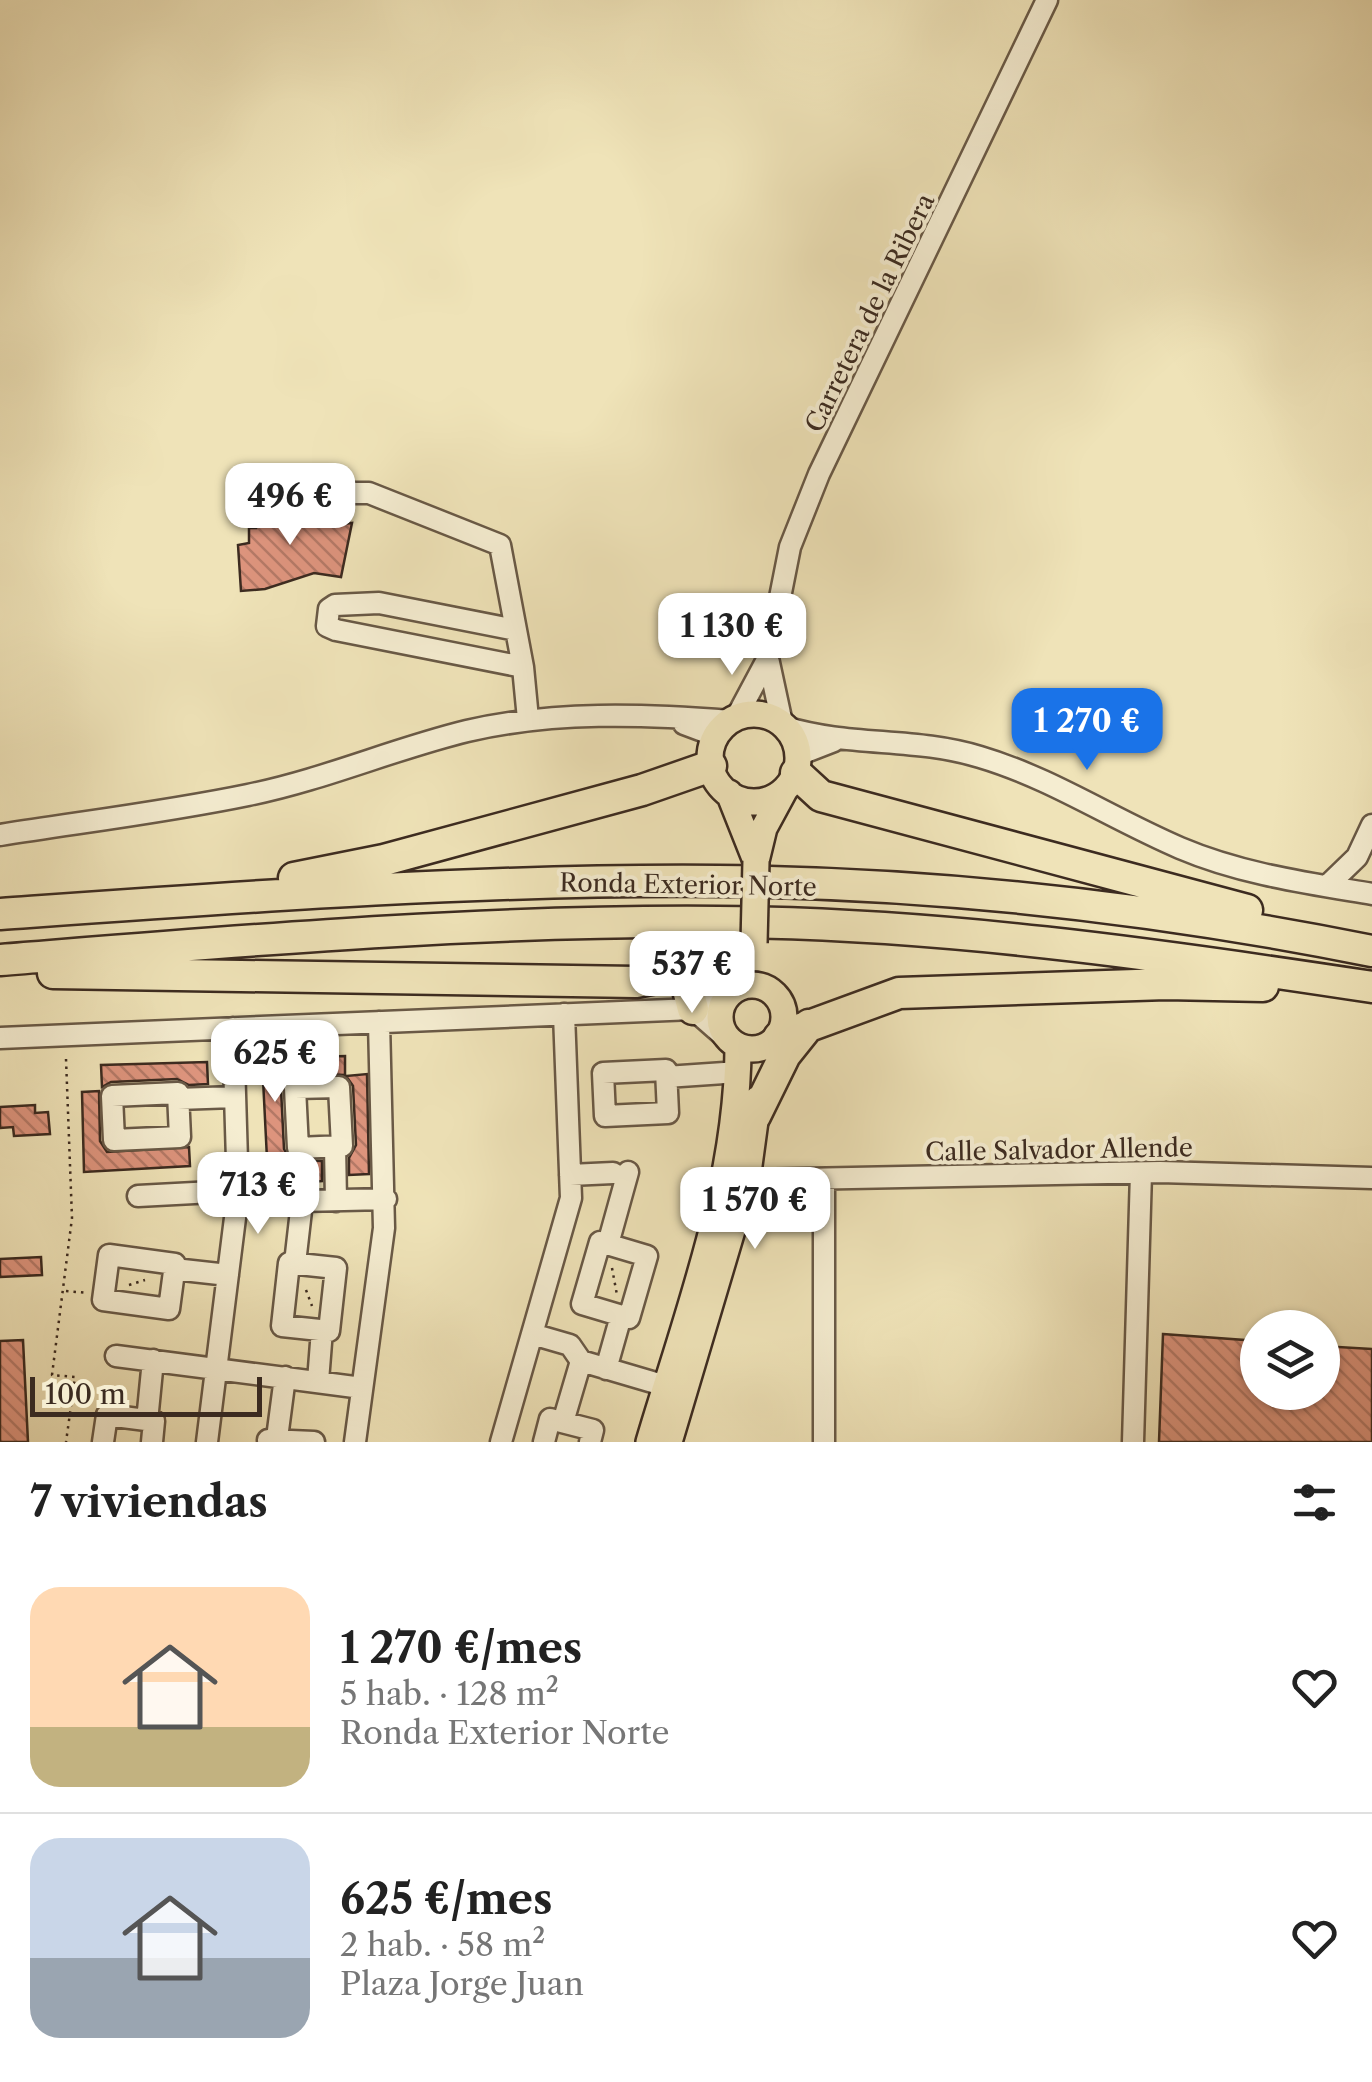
<!DOCTYPE html>
<html lang="es">
<head>
<meta charset="utf-8">
<style>
	:root { --surface:#fff; --page:#f2f2f2; --text:#222; --muted:#767676; --line:#e0e0e0; --accent:#1a73e8 }
	body { margin:0; font-family:"Libre Caslon Text",serif; background:var(--page); color:var(--text); height:100vh; display:flex; flex-direction:column; font-size:38px; white-space:nowrap }
	* { box-sizing:border-box; margin:0 }
	p { font-size:32px; color:var(--muted) }
	.icon { flex:none; width:55px; height:55px; fill:none; stroke:currentColor; stroke-width:2; stroke-linecap:round; stroke-linejoin:round }
	.map { position:relative; height:1442px; overflow:hidden }
	.side { display:flex; flex-direction:column; background:var(--surface); flex:1 }
	.side>* { flex:none }
	.fabs { position:absolute; left:1240px; top:1310px; display:grid; gap:20px }
	.fabs a { display:grid; place-items:center; width:100px; height:100px; border-radius:50%; background:var(--surface); box-shadow:0 2px 8px #0004; font-size:50px }
	.scale { position:absolute; left:30px; bottom:25px; width:232px; box-sizing:border-box; padding-left:10px; border:5px solid #3c2b20; border-top:0; font-size:28px; line-height:35px; white-space:nowrap; color:#3c2b20; -webkit-text-stroke:8px #f5edd1; paint-order:stroke }
	.price { position:absolute; translate:-50% -85px; padding:0 22px; border-radius:20px; background:#fff; color:#222; font-size:32px; line-height:65px; filter:drop-shadow(0 2px 5px #0008) }
	.price::after { content:''; position:absolute; left:50%; top:60px; width:30px; height:22px; margin-left:-15px; background:inherit; clip-path:polygon(0 0,100% 0,50% 100%) }
	.price.on { background:var(--accent); color:#fff }
	ul { padding:0; list-style:none }
	li { display:flex; align-items:center; gap:30px; height:250px; padding:0 30px }
	li+li { border-top:2px solid var(--line) }
	li span { display:grid; place-items:center; flex:none; width:280px; height:200px; border-radius:30px; color:#555 }
	li>.icon { margin-inline-start:auto }
	span .icon { width:120px; height:120px; fill:#fffc; stroke-width:1 }
	li b { font-size:42px }
	h2 { display:flex; justify-content:space-between; align-items:center; height:120px; padding:0 30px; font-size:42px }
	.map>svg:first-child { display:block }
	.building { fill:url(#building-back-hatch); stroke:#3c2b20; stroke-width:2.5 }
	.lines { fill:none; stroke-linecap:round; stroke-linejoin:round }
	.minor-casing { stroke:#695946; stroke-width:25 }
	.major-casing { stroke:#3c2b20; stroke-width:30 }
	.highway-casing { stroke:#3c2b20; stroke-width:35 }
	.path { stroke:#3c2b20; stroke-width:2.5; stroke-dasharray:2.5 5; stroke-linecap:butt }
	.minor { stroke:#f5edd1; stroke-width:20 }
	.major { stroke:#efe3b8; stroke-width:25 }
	.highway { stroke:#efe3b8; stroke-width:30 }
	.major-bridge-casing { stroke:#3c2b20; stroke-width:30; stroke-linecap:butt }
	.major-bridge { stroke:#efe3b8; stroke-width:25 }
	.labels { text-anchor:middle; dominant-baseline:central; stroke-width:8; stroke-linejoin:round; paint-order:stroke }
	.street-label { font-size:25px; fill:#3c2b20; stroke:#f5edd1 }
</style>
</head>
<body>
<div class="map">
<svg width="1372" height="1442" viewBox="0 0 1372 1442">
	<defs>
		<pattern id="building-back-hatch" width="6" height="6" patternUnits="userSpaceOnUse" patternTransform="scale(2.5)"><rect width="6" height="6" fill="#dd947d"/><path d="M-1 5l2 2M0 0l6 6M5-1l2 2" fill="none" stroke="#b47966"/></pattern>
	</defs>
	<rect width="100%" height="100%" fill="#efe3b8"/>
	<filter id="stains"><feTurbulence type="fractalNoise" baseFrequency=".002" numOctaves="4"/><feColorMatrix values="0 0 0 0 .2 0 0 0 0 .09 0 0 0 0 .02 0 0 0 .5 -.17"/></filter>
	<radialGradient id="worn" r=".72"><stop offset=".6" stop-color="#630" stop-opacity="0"/><stop offset="1" stop-color="#630" stop-opacity=".3"/></radialGradient>
	<path class="building" d="M255,506L310,507L321,526L352,523L341,577L314,573L265,589L241,591L238,545L249,543V528H256Z
		M345,1056V1075L316,1074L315,1057Z
		M288,1058L289,1076L281,1089L284,1149L289,1158L267,1159L262,1059Z
		M207,1062L208,1084L189,1085L177,1079L111,1082L102,1087L101,1065Z
		M367,1074L369,1174L349,1175V1158L356,1145L353,1086L346,1076Z
		M99,1091L100,1141L107,1152L189,1147L190,1166L84,1172L82,1092Z
		M35,1105V1113L48,1112L50,1134L14,1136L13,1127L0,1128V1107Z
		M292,1160L322,1161V1181L293,1183Z
		M41,1257L42,1275L0,1277V1259Z
		M1163,1334L1258,1341V1392H1322V1346L1372,1349V1442H1159Z
		M23,1340L28,1442H0V1341Z"/>
	<g class="lines">
		<defs>
			<path id="minor" d="M257,493H369L500,545L523,667L528,719
				M516,630L379,603L335,605L329,609L327,626L336,630L523,667
				M768,658L782,723
				M736,718L768,658L790,547L819,474L1047,0
				M684,724L716,736
				M785,727C849,747 915,737 980,757C1051,778 1112,819 1180,848C1241,874 1307,883 1372,894
				M798,755L834,741
				M0,835C82,822 166,812 248,795C323,780 393,749 467,731C554,711 643,714 731,721
				M1327,886L1357,857L1372,825
				M693,1009L726,1038
				M300,1026L303,1088
				M0,1038L693,1009L731,992
				M666,1070L668,1113L605,1116L603,1073Z
				M666,1077L739,1072
				M339,1087L342,1146L298,1148L295,1088Z
				M178,1093L180,1137L114,1140L112,1096Z
				M178,1099L234,1097
				M335,1146L336,1201
				M570,1175L613,1173
				M747,1180L1160,1172L1372,1178
				M138,1196L213,1192L259,1202L386,1199
				M600,1242L647,1256L629,1318L582,1304Z
				M608,1244L628,1172
				M109,1255L175,1264L169,1309L103,1300Z
				M289,1263L336,1268L329,1331L282,1326Z
				M295,1263L302,1202
				M174,1269L228,1275
				M532,1334L570,1345L581,1361
				M116,1356L362,1388
				M581,1361L666,1386
				M606,1369L621,1316
				M318,1381L322,1330
				M147,1421L153,1360
				M563,1422L581,1361
				M277,1438L285,1377
				M268,1440L314,1442
				M103,1442L107,1415L154,1421L152,1442
				M207,1442L238,1194L233,1028
				M355,1442L384,1228L379,1022
				M501,1442L571,1198L564,1014
				M544,1442L550,1419L593,1430L590,1442
				M824,1442V1180
				M1133,1442L1141,1173"/>
			<path id="major" d="M710 758a44 44 0 1 1 88 0a44 44 0 1 1-88 0Z
				M729,793L756,861
				M756,861L764,828L784,791
				M720 1017a32 32 0 1 1 64 0a32 32 0 1 1-64 0Z
				M649,1442C687,1314 738,1182 738,1047
				M669,1442L747,1180L758,1099"/>
			<path id="highway" d="M796,773L821,796L1247,910
				M294,878L384,860L642,790L711,766
				M0,914C239,897 479,879 718,881C937,883 1158,908 1372,951
				M0,960C239,941 478,920 718,922C936,923 1156,954 1372,987
				M53,973L636,982L671,975L686,982L693,1009
				M779,1037L899,993L1166,984L1263,986
				M755,1116L785,1055L809,1025"/>
		</defs>
		<use href="#minor" class="minor-casing"/>
		<use href="#major" class="major-casing"/>
		<use href="#highway" class="highway-casing"/>
		<path class="path" d="M66,1059L72,1218L52,1375L75,1377L66,1442
			M612,1268L617,1295
			M129,1285L145,1280
			M306,1290L312,1306
			M66,1291L88,1293"/>
		<use href="#minor" class="minor"/>
		<use href="#major" class="major"/>
		<use href="#highway" class="highway"/>
		<defs>
			<path id="major-bridge" d="M754,943L756,861"/>
		</defs>
		<use href="#major-bridge" class="major-bridge-casing"/>
		<use href="#major-bridge" class="major-bridge"/>
	</g>
	<g class="labels">
		<g class="street-label">
			<text transform="translate(870 313) rotate(-64)">Carretera de la Ribera</text>
			<text transform="translate(688 885) rotate(1)">Ronda Exterior Norte</text>
			<text transform="translate(1059 1150) rotate(-1)">Calle Salvador Allende</text>
		</g>
	</g>
	<rect width="100%" height="100%" filter="url(#stains)"/>
	<rect width="100%" height="100%" fill="url(#worn)"/>
</svg>
<div class="fabs">
<a><svg class="icon" aria-label="layers" viewBox="0 0 24 24"><path d="M12 4l9 5-9 5-9-5zM3 14l9 5 9-5"/></svg></a>
</div>
<div class="scale">100 m</div>
<b class="price" style="left:290px;top:548px">496 €</b>
<b class="price" style="left:732px;top:678px">1 130 €</b>
<b class="price on" style="left:1087px;top:773px">1 270 €</b>
<b class="price" style="left:692px;top:1016px">537 €</b>
<b class="price" style="left:275px;top:1105px">625 €</b>
<b class="price" style="left:258px;top:1237px">713 €</b>
<b class="price" style="left:755px;top:1252px">1 570 €</b>
</div>
<section class="side">
<h2>7 viviendas<svg class="icon" aria-label="filters" viewBox="0 0 24 24"><path d="M4 7h16M4 17h16"/><circle cx="9" cy="7" r="2"/><circle cx="15" cy="17" r="2"/></svg></h2>
<ul>
<li><span style="background:linear-gradient(#ffd9b3 70%,#c2b280 0)"><svg class="icon" aria-label="home" viewBox="0 0 24 24"><path d="M3 11l9-7 9 7M6 9v11h12V9"/></svg></span><div><b>1 270 €/mes</b><p>5 hab. · 128 m²</p><p>Ronda Exterior Norte</p></div><svg class="icon" aria-label="heart" viewBox="0 0 24 24"><path d="M12 20l-8-8c-3-5 5-10 8-4 3-6 11-1 8 4z"/></svg></li>
<li><span style="background:linear-gradient(#c9d6e8 60%,#9aa5b1 0)"><svg class="icon" aria-label="home" viewBox="0 0 24 24"><path d="M3 11l9-7 9 7M6 9v11h12V9"/></svg></span><div><b>625 €/mes</b><p>2 hab. · 58 m²</p><p>Plaza Jorge Juan</p></div><svg class="icon" aria-label="heart" viewBox="0 0 24 24"><path d="M12 20l-8-8c-3-5 5-10 8-4 3-6 11-1 8 4z"/></svg></li>
</ul>
</section>
</body>
</html>
